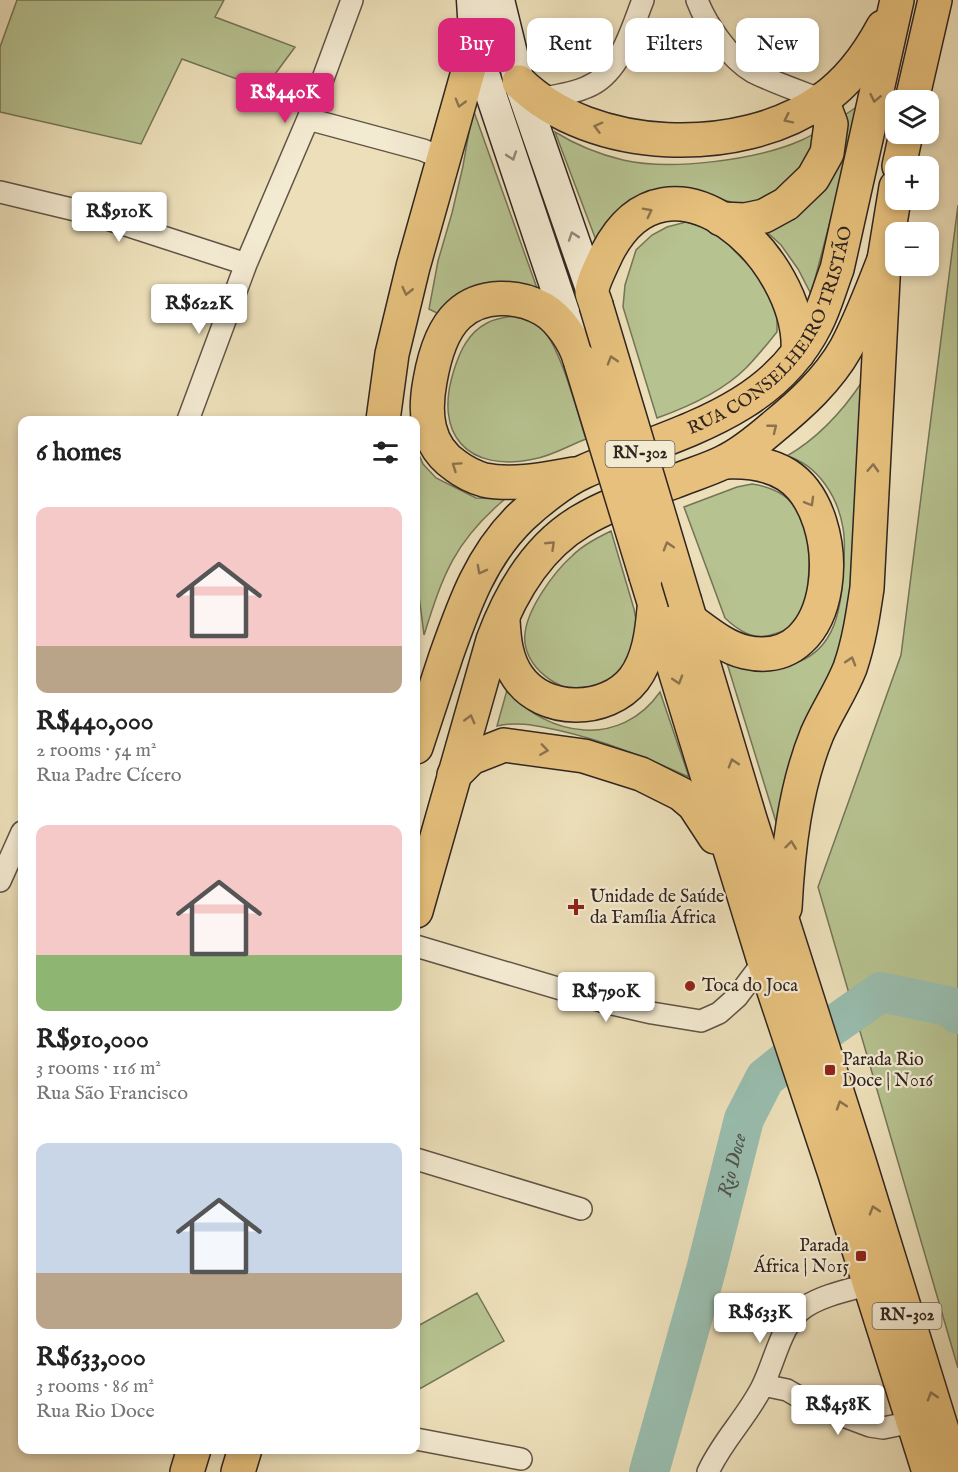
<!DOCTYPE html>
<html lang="en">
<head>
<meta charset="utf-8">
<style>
	:root { --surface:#fff; --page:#f6f6f6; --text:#222; --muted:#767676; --accent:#db2777 }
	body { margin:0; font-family:"IM FELL English",serif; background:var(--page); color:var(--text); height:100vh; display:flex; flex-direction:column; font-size:22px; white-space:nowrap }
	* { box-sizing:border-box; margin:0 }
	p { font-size:20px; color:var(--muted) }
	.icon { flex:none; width:33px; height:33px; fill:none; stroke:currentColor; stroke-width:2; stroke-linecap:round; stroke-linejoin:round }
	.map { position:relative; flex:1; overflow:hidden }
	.details { position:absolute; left:18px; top:416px; width:402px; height:1038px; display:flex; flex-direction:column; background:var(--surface); border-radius:12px; box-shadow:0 3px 9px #0003 }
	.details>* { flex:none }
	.top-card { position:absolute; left:438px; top:18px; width:429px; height:54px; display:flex; gap:12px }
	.buttons { position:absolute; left:885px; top:90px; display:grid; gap:12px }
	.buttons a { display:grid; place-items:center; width:54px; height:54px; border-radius:12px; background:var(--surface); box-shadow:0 3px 9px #0003; font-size:30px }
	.price { position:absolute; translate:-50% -51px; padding:0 14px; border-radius:6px; background:#fff; color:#222; font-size:20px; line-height:39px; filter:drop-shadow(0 2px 3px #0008) }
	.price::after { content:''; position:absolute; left:50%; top:36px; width:18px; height:14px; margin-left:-9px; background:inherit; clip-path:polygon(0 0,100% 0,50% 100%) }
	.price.active { background:var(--accent); color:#fff }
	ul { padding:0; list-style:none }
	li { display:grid; align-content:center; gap:12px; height:318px; padding:0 18px }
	li span { display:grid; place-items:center; height:186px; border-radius:12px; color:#555 }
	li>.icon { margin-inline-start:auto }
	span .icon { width:108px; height:108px; fill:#fffc; stroke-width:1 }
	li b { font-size:26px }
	h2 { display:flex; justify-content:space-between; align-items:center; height:72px; padding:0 18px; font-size:26px }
	.tag { padding:0 21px; border-radius:12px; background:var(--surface); box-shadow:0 3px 9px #0003; font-size:21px; line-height:54px }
	.tag.active { background:var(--accent); color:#fff }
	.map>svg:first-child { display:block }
	.green { fill:#b6c290; stroke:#747458; stroke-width:1.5 }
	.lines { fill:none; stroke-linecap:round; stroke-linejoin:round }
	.river { stroke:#99bdae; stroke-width:40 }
	.minor-casing { stroke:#605446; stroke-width:24 }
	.secondary-casing { stroke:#312520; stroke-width:33 }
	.primary-casing { stroke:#312520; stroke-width:36 }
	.minor { stroke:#f3ead2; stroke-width:21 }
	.secondary { stroke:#f3ead2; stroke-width:30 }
	.primary { stroke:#e6c07c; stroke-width:33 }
	.primary-bridge-casing { stroke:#312520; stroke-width:36; stroke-linecap:butt }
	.primary-bridge { stroke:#e6c07c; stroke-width:33 }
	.oneway { stroke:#8c724e }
	.oneway2 { stroke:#928879 }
	.poi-dot { fill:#8f2418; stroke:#f3ead2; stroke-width:2 }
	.labels { text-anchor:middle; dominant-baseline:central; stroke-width:4.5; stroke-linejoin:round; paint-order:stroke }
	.shield { fill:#f3ead2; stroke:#6b6055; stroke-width:1.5 }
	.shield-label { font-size:16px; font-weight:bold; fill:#312520 }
	.street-label { font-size:18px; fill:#312520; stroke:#f3ead2 }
	.poi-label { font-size:18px; fill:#312520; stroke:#f3ead2; text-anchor:start }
	.water-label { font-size:20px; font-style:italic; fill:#50534b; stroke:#f3ead2 }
</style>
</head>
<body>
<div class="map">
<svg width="958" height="1472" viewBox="0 0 958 1472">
	<rect width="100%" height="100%" fill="#ecdfb9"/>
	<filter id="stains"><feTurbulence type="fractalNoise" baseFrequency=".00333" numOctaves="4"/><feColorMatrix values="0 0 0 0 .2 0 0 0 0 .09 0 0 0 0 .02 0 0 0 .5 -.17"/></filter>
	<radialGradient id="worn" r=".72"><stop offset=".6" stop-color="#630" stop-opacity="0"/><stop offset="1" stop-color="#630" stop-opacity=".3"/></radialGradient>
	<path class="green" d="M17,0H224L215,17L295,47L264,89L182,59L141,144L0,112V47Z
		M861,104L811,294L798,269L781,245L756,222L731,202L708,196L599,248L555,132C576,145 598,154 623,160C671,171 757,160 802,140C823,130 842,117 861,104Z
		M473,109L538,291L441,315L429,309L438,261L452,213L463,166Z
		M958,205V1368L818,887L901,655Z
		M686,222L710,229L726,242L762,279L777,315V332C767,344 757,357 746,368C722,392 688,407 657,418L623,307L625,285L636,250L652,235L667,227Z
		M514,316C524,319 535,322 543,330C561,349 577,412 586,439C570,445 552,456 534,459C468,473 433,435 454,370C460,351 468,333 487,323C496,318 505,317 514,316Z
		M862,382L849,608L840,653L776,822L726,660C741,661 772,668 785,666C789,666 794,663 798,662C835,648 841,609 843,574C844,559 846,543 843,528C838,497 818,465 787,456C818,438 842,412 862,382Z
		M416,448L423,464L436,478L476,498L505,499C455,541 443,574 424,635L416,572Z
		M752,484C801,491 810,526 809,570C808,577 809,586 808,593C806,604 800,614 797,624C767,641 750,642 725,618L684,507L737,487Z
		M611,531L634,609L638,631L621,675C612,680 601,687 591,689C561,696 521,666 525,634C527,609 554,572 572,556C583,545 597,538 611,531Z
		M507,690C548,738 621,748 660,692L689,777C644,757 606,741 557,730C537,726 518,721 497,726Z
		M477,1293L504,1341L416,1391V1327Z"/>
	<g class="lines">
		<path class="river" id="s1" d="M649,1472L706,1270L744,1119L765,1078L814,1039L881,992L952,1007L958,1014"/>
		<defs>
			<path id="minor" d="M697,0C706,24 730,59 753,72C775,83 799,91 822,100
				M537,99C554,96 572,94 587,87C620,74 631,30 643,0
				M308,119L423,150L444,159
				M0,192L92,214L246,264
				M188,420L246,264L308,119L352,0
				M0,881L22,832
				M416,946L608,1003L652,1013L701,1021L719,1013L737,997L764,961
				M416,1159L581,1209
				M763,1385L787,1390L811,1404L870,1426L883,1428L913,1422
				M416,1439L521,1459
				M708,1472C722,1441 747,1417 762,1387C775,1362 781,1322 805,1307C823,1295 849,1290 870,1284"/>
			<path id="secondary" d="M472,0L475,47L573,339
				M499,0L519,82L592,292"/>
			<g id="primary">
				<path d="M519,82C592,154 740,158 822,100C848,82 868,55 883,27"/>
				<path d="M912,100L935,0"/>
				<path d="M899,166L906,134"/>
				<path d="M721,219L745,220L764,216L786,204L813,178L827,153L831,124L822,100"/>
				<path d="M596,305C595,301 592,295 592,292C592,283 603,262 607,253C668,133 804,258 798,353"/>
				<path d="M383,420L392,354L413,267L475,47"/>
				<path d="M574,474C546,479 513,486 484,480C474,477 464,472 456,466C426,446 424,413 430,381C434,358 441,331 458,315C481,293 518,295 543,309C560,319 575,342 580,360"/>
				<path d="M646,576L764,961L834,1171L929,1472"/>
				<path d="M685,602L750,819L859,1161L955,1472"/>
				<path d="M503,620C504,640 506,660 518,677C543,714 607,714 634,679C649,659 652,632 654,609"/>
				<path d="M690,620C707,632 724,647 745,652C840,674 849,515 787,475C768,463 747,461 725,462"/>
				<path id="s2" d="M416,747C426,717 436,687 446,656C464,605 481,556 521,517C537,502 563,481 583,472C598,465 615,459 630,453C703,425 778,400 816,324C825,307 830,287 837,269L897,0"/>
				<path d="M454,775L471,758L504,745L584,756L641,774L681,794L694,805L715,837"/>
				<path d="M785,908C788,849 795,788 817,734C827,711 841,691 850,668C859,642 863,615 867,588L884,260L896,187"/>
				<path d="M416,911L493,640C510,594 537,547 581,521C609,504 642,494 673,482C690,475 708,470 724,462C741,454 758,440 772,428C800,405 828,380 846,348C861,320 872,290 884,260"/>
				<path d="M187,1472L194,1449"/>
				<path d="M238,1472L245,1449"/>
			</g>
		</defs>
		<use href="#minor" class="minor-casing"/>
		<use href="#secondary" class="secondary-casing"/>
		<use href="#primary" class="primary-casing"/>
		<use href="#minor" class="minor"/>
		<use href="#secondary" class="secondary"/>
		<use href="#primary" class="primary"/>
		<defs>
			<path id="primary-bridge" d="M596,305L685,602
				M580,360L646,576"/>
		</defs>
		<use href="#primary-bridge" class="primary-bridge-casing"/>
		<use href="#primary-bridge" class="primary-bridge"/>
	</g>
	<defs><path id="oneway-chevron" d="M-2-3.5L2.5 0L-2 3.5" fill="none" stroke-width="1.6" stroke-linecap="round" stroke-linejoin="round" transform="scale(1.5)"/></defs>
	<g class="oneway">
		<use href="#oneway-chevron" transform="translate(875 98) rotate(102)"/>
		<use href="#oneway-chevron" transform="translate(460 103) rotate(106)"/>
		<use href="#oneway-chevron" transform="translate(788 119) rotate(154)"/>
		<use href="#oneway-chevron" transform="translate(598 127) rotate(-165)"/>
		<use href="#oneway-chevron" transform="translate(648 212) rotate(-27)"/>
		<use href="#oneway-chevron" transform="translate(407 291) rotate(103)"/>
		<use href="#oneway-chevron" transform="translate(612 360) rotate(-107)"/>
		<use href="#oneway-chevron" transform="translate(773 428) rotate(-39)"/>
		<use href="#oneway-chevron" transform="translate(456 466) rotate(-146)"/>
		<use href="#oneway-chevron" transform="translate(873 468) rotate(-87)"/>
		<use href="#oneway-chevron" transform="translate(810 502) rotate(60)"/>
		<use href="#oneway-chevron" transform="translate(551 545) rotate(-44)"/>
		<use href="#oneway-chevron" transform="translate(668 546) rotate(-107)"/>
		<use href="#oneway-chevron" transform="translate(481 570) rotate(118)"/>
		<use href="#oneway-chevron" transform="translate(851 661) rotate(-73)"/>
		<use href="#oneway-chevron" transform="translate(678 680) rotate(73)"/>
		<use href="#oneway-chevron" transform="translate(470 719) rotate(-75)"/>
		<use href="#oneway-chevron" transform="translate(544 750) rotate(8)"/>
		<use href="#oneway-chevron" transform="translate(733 763) rotate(-107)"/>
		<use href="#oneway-chevron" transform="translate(791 845) rotate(-83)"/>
		<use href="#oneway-chevron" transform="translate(841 1105) rotate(-108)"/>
		<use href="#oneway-chevron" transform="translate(874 1210) rotate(-107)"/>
		<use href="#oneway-chevron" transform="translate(932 1396) rotate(-107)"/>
	</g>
	<g class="oneway2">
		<use href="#oneway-chevron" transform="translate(512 156) rotate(71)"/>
		<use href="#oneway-chevron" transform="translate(573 236) rotate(-109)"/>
	</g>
	<g class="poi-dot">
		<path d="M573 898h6v6h6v6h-6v6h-6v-6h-6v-6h6z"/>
		<circle cx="690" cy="986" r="6"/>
		<rect x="824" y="1064" width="12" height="12" rx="3"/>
		<rect x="855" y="1250" width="12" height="12" rx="3"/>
	</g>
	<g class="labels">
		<g class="shield">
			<rect x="605.5" y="441" width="69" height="26" rx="4.5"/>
			<rect x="872.5" y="1303" width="69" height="26" rx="4.5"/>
		</g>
		<g class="shield-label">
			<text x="640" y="454">RN-302</text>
			<text x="907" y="1316">RN-302</text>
		</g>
		<g class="street-label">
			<text stroke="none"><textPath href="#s2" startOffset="582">RUA CONSELHEIRO TRISTÃO</textPath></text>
		</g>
		<g class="poi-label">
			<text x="590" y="897">Unidade de Saúde<tspan x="590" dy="21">da Família África</tspan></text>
			<text x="702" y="986">Toca do Joca</text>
			<text x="842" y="1060">Parada Rio<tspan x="842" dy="21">Doce | N016</tspan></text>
			<text x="849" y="1246" text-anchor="end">Parada<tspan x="849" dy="21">África | N015</tspan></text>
		</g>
		<g class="water-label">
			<text stroke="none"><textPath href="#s1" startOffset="318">Rio Doce</textPath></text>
		</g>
	</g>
	<rect width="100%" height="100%" filter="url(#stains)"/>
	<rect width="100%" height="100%" fill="url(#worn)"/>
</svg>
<div class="buttons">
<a><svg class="icon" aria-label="layers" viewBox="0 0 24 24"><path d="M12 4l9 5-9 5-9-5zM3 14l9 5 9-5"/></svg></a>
<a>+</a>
<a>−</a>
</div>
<b class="price active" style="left:285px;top:124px">R$440K</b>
<b class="price" style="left:119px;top:243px">R$910K</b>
<b class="price" style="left:199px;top:335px">R$622K</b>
<b class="price" style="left:606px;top:1023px">R$790K</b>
<b class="price" style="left:760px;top:1344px">R$633K</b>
<b class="price" style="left:838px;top:1436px">R$458K</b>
<div class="top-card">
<a class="tag active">Buy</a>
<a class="tag">Rent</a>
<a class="tag">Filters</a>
<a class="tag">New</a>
</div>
<section class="details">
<h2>6 homes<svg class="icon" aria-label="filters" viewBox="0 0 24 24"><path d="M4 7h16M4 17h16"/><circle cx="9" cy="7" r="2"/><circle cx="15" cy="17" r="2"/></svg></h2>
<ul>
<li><span style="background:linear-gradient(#f6c9c9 75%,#b9a48a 0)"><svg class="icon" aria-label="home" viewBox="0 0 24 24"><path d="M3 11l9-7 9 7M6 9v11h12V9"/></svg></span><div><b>R$440,000</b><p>2 rooms · 54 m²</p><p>Rua Padre Cícero</p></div></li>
<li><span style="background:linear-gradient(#f6c9c9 70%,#8fb573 0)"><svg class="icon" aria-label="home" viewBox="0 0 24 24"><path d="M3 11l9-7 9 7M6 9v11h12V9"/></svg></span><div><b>R$910,000</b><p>3 rooms · 116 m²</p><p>Rua São Francisco</p></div></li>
<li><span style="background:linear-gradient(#c9d6e8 70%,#b9a48a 0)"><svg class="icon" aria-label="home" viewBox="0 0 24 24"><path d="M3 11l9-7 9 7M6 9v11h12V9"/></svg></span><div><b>R$633,000</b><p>3 rooms · 86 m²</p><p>Rua Rio Doce</p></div></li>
</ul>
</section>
</div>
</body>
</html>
